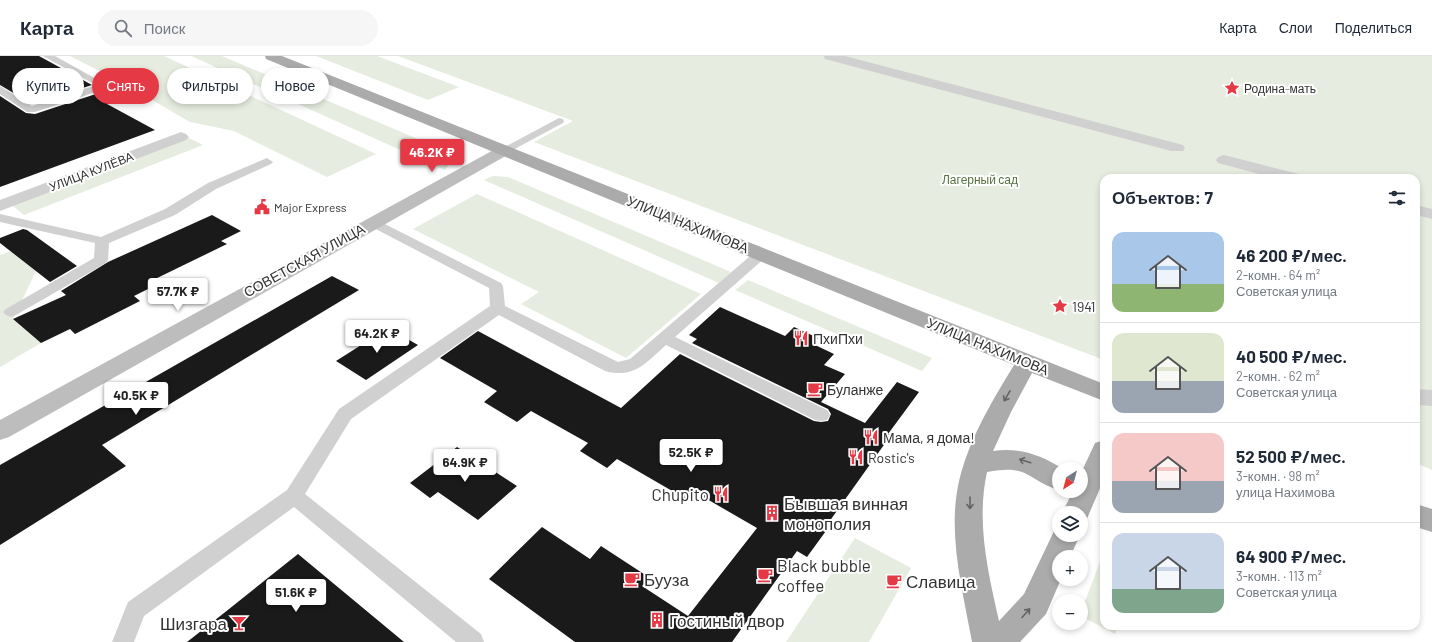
<!DOCTYPE html>
<html lang="ru">
<head>
<meta charset="utf-8">
<style>
	:root { --surface:#fff; --page:#f6f6f7; --text:#1f2937; --muted:#747a83; --line:#e0e1e3; --accent:#e63946 }
	body { margin:0; font-family:Barlow,sans-serif; background:var(--page); color:var(--text); height:100vh; display:flex; flex-direction:column; font-size:15px; white-space:nowrap }
	* { box-sizing:border-box; margin:0 }
	p { font-size:13px; color:var(--muted) }
	.icon { flex:none; width:22px; height:22px; fill:none; stroke:currentColor; stroke-width:2; stroke-linecap:round; stroke-linejoin:round }
	.map { position:relative; flex:1; overflow:hidden }
	.details { position:absolute; left:1100px; top:118px; width:320px; height:456px; display:flex; flex-direction:column; background:var(--surface); border-radius:12px; box-shadow:0 2px 6px #0003 }
	.details>* { flex:none }
	.hud { position:absolute; left:12px; top:12px; width:380px; height:36px; display:flex; gap:8px }
	.needle { width:26px; rotate:216deg }
	.controls { position:absolute; left:1052px; top:406px; display:grid; gap:8px }
	.controls a { display:grid; place-items:center; width:36px; height:36px; border-radius:50%; background:var(--surface); box-shadow:0 2px 6px #0003; font-size:20px }
	.price { position:absolute; translate:-50% -34px; padding:0 9px; border-radius:4px; background:#fff; color:#222; font-size:13px; line-height:26px; filter:drop-shadow(0 1px 2px #0008) }
	.price::after { content:''; position:absolute; left:50%; top:24px; width:12px; height:9px; margin-left:-6px; background:inherit; clip-path:polygon(0 0,100% 0,50% 100%) }
	.price.current { background:var(--accent); color:#fff }
	ul { padding:0; list-style:none }
	li { display:flex; align-items:center; gap:12px; height:100px; padding:0 12px }
	li+li { border-top:1px solid var(--line) }
	li span { display:grid; place-items:center; flex:none; width:112px; height:80px; border-radius:12px; color:#555 }
	li>.icon { margin-inline-start:auto }
	span .icon { width:48px; height:48px; fill:#fffc; stroke-width:1 }
	li b { font-size:17px }
	h2 { display:flex; justify-content:space-between; align-items:center; height:48px; padding:0 12px; font-size:17px }
	.tag { padding:0 14px; border-radius:18px; background:var(--surface); box-shadow:0 2px 6px #0003; font-size:14px; line-height:36px }
	.tag.current { background:var(--accent); color:#fff }
	header { display:flex; align-items:center; gap:24px; box-sizing:border-box; height:56px; padding:0 20px; background:var(--surface); border-bottom:1px solid var(--line) }
	header strong { font-size:19px }
	nav { display:flex; gap:22px; margin-inline-start:auto; font-size:14px }
	.search { width:280px; height:36px; background:var(--page); display:flex; align-items:center; gap:10px; box-sizing:border-box; padding:0 14px; border-radius:22px; color:var(--muted); font-size:15px }
	.map>svg:first-child { display:block }
	.green { fill:#e6ecdf }
	.building { fill:#1a1a1a }
	.lines { fill:none; stroke-linecap:round; stroke-linejoin:round }
	.lane { fill:#d0d0d0; fill-rule:evenodd }
	.street { fill:#d0d0d0; fill-rule:evenodd }
	.secondary { fill:#bdbdbd; fill-rule:evenodd }
	.primary { fill:#ababab; fill-rule:evenodd }
	.oneway { stroke:#636363 }
	.labels { text-anchor:middle; dominant-baseline:central; stroke-width:4; stroke-linejoin:round; paint-order:stroke }
	.far-poi-label { font-size:12px; fill:#333; stroke:#fff; text-anchor:start }
	.far-street-label { font-size:12px; fill:#333; stroke:#fff }
	.far-park-label { font-size:12px; fill:#56703f; stroke:#fff }
	.street-label { font-size:14px; fill:#333; stroke:#fff }
	.poi-label { font-size:14px; fill:#333; stroke:#fff; text-anchor:start }
	.near-poi-label { font-size:17px; fill:#333; stroke:#fff; text-anchor:start }
</style>
</head>
<body>
<header>
<strong>Карта</strong>
<div class="search"><svg class="icon" aria-label="search" viewBox="0 0 24 24"><circle cx="10" cy="10" r="6"/><path d="M15 15l6 6"/></svg>Поиск</div>
<nav><a>Карта</a><a>Слои</a><a>Поделиться</a></nav>
</header>
<div class="map">
<svg width="1432" height="586" viewBox="0 0 1432 586">
	<rect width="100%" height="100%" fill="#fff"/>
	<path class="green" d="M70,0H164L376,98L327,121L234,75L190,66L123,27Z
		M191,0H222L446,95L453,103L445,114Z
		M316,0H377L459,31L428,44Z
		M398,0H1432V414L1416,407V122H1104V304L534,86L573,65Z
		M189,82L203,89L24,159L12,149Z
		M493,120L508,121L731,216L719,227L484,124Z
		M477,138L701,238L626,302L521,248L539,236L413,173Z
		M11,195L36,215L13,263L41,287L0,311V199Z
		M748,224L932,302L922,315L735,234Z
		M855,482L911,512L869,586H786Z
		M1104,495V570H1118L1115,578L1081,560V556Z"/>
	<path class="building" d="M0,0H39L92,29L32,48L0,29Z
		M105,35L121,44L107,48L155,74L0,131V40L26,57L35,58Z
		M212,159L241,175L221,185L227,188L151,225L156,229L134,240L140,245L75,278L70,273L41,287L13,263L66,239L61,235L108,206Z
		M23,173L27,174L77,210L50,226L0,187V182Z
		M332,220L359,234L102,389L126,410L0,489V409Z
		M720,251L785,280L794,271L818,282L813,288L834,298L824,309L845,318L821,346L865,367L897,326L919,336L888,378L891,379L829,466L831,468L807,501L797,495L732,586H575L489,523L542,471L590,503L601,490L650,522L642,530L688,560L757,472L693,435L686,443L617,403L607,412L580,395L588,387L531,355L517,366L484,346L497,335L440,302L478,275L621,352L680,298L814,365L821,366L828,365L831,358L828,353L692,287L697,283L689,279Z
		M388,272L418,289L366,324L336,305Z
		M457,391L517,430L478,464L438,436L430,442L410,427Z
		M298,498L404,586H187L224,557Z"/>
	<g class="lines">
		<path class="lane" d="M43,0H55L109,30L108,32L35,56H27L0,38V30L32,50L96,29Z
			M559,62L563,63L564,65L563,67L509,96H501L499,94Z
			M267,102L273,106L271,108L216,133L175,159L109,187L108,204L106,207L16,259L11,261L6,259L3,256L6,253L94,202L95,187L0,166V158L101,181L165,153L208,127Z
			M373,162L501,227L503,230L505,250L618,306L630,303L756,195H766L768,198L766,201L675,281L827,354L830,359L827,364L821,365L815,364L666,289C646,307 634,323 605,315L499,259L351,363L305,438L481,578L484,586H456L294,451L144,560L134,586H112L128,546L287,434L339,353L490,250L489,232L368,169L366,166Z"/>
		<path class="street" d="M824,0H845L1183,89L1185,92L1183,95H1171L825,3Z
			M181,76L186,78L189,81L186,84L0,155V144Z
			M1224,99L1299,118L1301,122H1274L1218,107L1216,104L1218,101Z
			M1416,149L1432,153V163L1416,159Z
			M1416,333L1432,334V350L1416,349Z"/>
		<path class="secondary" d="M505,89L511,91L513,94L511,97L9,381L0,384V364L499,91Z"/>
		<path class="primary" d="M265,0H282L1104,328V345L1032,317L1011,356L993,395C1019,391 1041,399 1063,413H1059V434C1025,423 1030,408 987,416C976,466 988,516 999,565L1024,538L1056,471L1059,470V479H1080L1070,501H1059V523H1061L1046,558L1020,586H972C963,536 948,481 958,430C967,386 991,347 1014,309L266,3Z
			M1104,384V423L1086,465L1081,466V457H1062L1073,435H1081V417L1095,387Z
			M1416,448L1432,453V476L1416,471Z"/>
	</g>
	<defs><path id="oneway-shaft" d="M-6 0H5M1.5-3L5.5 0L1.5 3" fill="none" stroke-width="1.6" stroke-linecap="round" stroke-linejoin="round"/></defs>
	<g class="oneway">
		<use href="#oneway-shaft" transform="translate(1007 340) rotate(120)"/>
		<use href="#oneway-shaft" transform="translate(1025 405) rotate(-163)"/>
		<use href="#oneway-shaft" transform="translate(970 447) rotate(90)"/>
		<use href="#oneway-shaft" transform="translate(1026 557) rotate(-48)"/>
	</g>
	<defs>
		<symbol id="sight-bare" viewBox="-9 -9 18 18"><path d="M0-6L1.8-2.2L6-1.7L2.9 1.2L3.7 5.4L0 3.3L-3.7 5.4L-2.9 1.2L-6-1.7L-1.8-2.2Z" fill="#e63946" stroke="#fff" stroke-width="2.5" paint-order="stroke"/></symbol>
		<symbol id="civic-bare" viewBox="-9 -9 18 18"><path d="M-.6-6.5H3V-4.5H.6V-3L4-1V1h2V6H-6V1h2V-1L-.6-3ZM-1.2 2.5V6h2.4V2.5Z" fill="#e63946" stroke="#fff" stroke-width="2.5" paint-order="stroke"/></symbol>
		<symbol id="restaurant-bare" viewBox="-9 -9 18 18"><path d="M-5-6h1v4h1v-4h1v4h1v-4h1v5L-1.5 .5V6h-2V.5L-5-1ZM5-6V6H3V1.5H1.5Q1.5-4 5-6Z" fill="#e63946" stroke="#fff" stroke-width="2.5" paint-order="stroke"/></symbol>
		<symbol id="cafe-bare" viewBox="-9 -9 18 18"><path d="M-5.5-4.5H6V0H3Q3 3.5 0 3.5H-2.5Q-5.5 3.5-5.5 0ZM3-3.2v2h1.7v-2ZM-6 4.5H4V6H-6Z" fill="#e63946" stroke="#fff" stroke-width="2.5" paint-order="stroke"/></symbol>
		<symbol id="building-bare" viewBox="-9 -9 18 18"><path d="M-4-6H4V6H1V3H-1V6H-4ZM-2.5-4.3h1.7v1.8h-1.7ZM.8-4.3h1.7v1.8H.8ZM-2.5-1h1.7V.8h-1.7ZM.8-1h1.7V.8H.8Z" fill="#e63946" stroke="#fff" stroke-width="2.5" paint-order="stroke"/></symbol>
		<symbol id="bar-bare" viewBox="-9 -9 18 18"><path d="M-6-5H6L.8 .8V4.5H3.5V6h-7V4.5H-.8V.8Z" fill="#e63946" stroke="#fff" stroke-width="2.5" paint-order="stroke"/></symbol>
	</defs>
	<g fill-rule="evenodd">
		<use href="#sight-bare" x="1221" y="21" width="22" height="22"/>
		<use href="#civic-bare" x="251" y="140" width="22" height="22"/>
		<use href="#sight-bare" x="1049" y="239" width="22" height="22"/>
		<use href="#restaurant-bare" x="790" y="271" width="22" height="22"/>
		<use href="#cafe-bare" x="804" y="322" width="22" height="22"/>
		<use href="#restaurant-bare" x="860" y="370" width="22" height="22"/>
		<use href="#restaurant-bare" x="845" y="390" width="22" height="22"/>
		<use href="#restaurant-bare" x="710" y="427" width="22" height="22"/>
		<use href="#building-bare" x="761" y="446" width="22" height="22"/>
		<use href="#cafe-bare" x="754" y="508" width="22" height="22"/>
		<use href="#cafe-bare" x="621" y="512" width="22" height="22"/>
		<use href="#cafe-bare" x="883" y="514" width="22" height="22"/>
		<use href="#building-bare" x="646" y="553" width="22" height="22"/>
		<use href="#bar-bare" x="228" y="556" width="22" height="22"/>
	</g>
	<g class="labels">
		<g class="far-poi-label">
			<text x="1244" y="32">Родина-мать</text>
			<text x="274" y="151">Major Express</text>
		</g>
		<g class="far-street-label">
			<text transform="translate(91 115) rotate(-21)">УЛИЦА КУЛЁВА</text>
		</g>
		<g class="far-park-label">
			<text x="980" y="123">Лагерный сад</text>
		</g>
		<g class="street-label">
			<text transform="translate(688 168) rotate(22)">УЛИЦА НАХИМОВА</text>
			<text transform="translate(304 204) rotate(-29)">СОВЕТСКАЯ УЛИЦА</text>
			<text transform="translate(988 290) rotate(22)">УЛИЦА НАХИМОВА</text>
		</g>
		<g class="poi-label">
			<text x="1072" y="250">1941</text>
			<text x="813" y="282">ПхиПхи</text>
			<text x="827" y="333">Буланже</text>
			<text x="883" y="381">Мама, я дома!</text>
			<text x="868" y="401">Rostic's</text>
		</g>
		<g class="near-poi-label">
			<text x="709" y="438" text-anchor="end">Chupito</text>
			<text x="784" y="447">Бывшая винная<tspan x="784" dy="20">монополия</tspan></text>
			<text x="777" y="509">Black bubble<tspan x="777" dy="20">coffee</tspan></text>
			<text x="644" y="523">Бууза</text>
			<text x="906" y="525">Славица</text>
			<text x="669" y="564">Гостиный двор</text>
			<text x="227" y="567" text-anchor="end">Шизгара</text>
		</g>
	</g>
</svg>
<div class="controls">
<a><svg class="needle" viewBox="-14 -14 28 28"><path d="M0-13l5 13h-10z" fill="#e53935"/><path d="M0 13l5-13h-10z" fill="#747a83"/></svg></a>
<a><svg class="icon" aria-label="layers" viewBox="0 0 24 24"><path d="M12 4l9 5-9 5-9-5zM3 14l9 5 9-5"/></svg></a>
<a>+</a>
<a>−</a>
</div>
<b class="price current" style="left:432px;top:117px">46.2K ₽</b>
<b class="price" style="left:178px;top:256px">57.7K ₽</b>
<b class="price" style="left:377px;top:298px">64.2K ₽</b>
<b class="price" style="left:136px;top:360px">40.5K ₽</b>
<b class="price" style="left:691px;top:417px">52.5K ₽</b>
<b class="price" style="left:465px;top:427px">64.9K ₽</b>
<b class="price" style="left:296px;top:557px">51.6K ₽</b>
<div class="hud">
<a class="tag">Купить</a>
<a class="tag current">Снять</a>
<a class="tag">Фильтры</a>
<a class="tag">Новое</a>
</div>
<section class="details">
<h2>Объектов: 7<svg class="icon" aria-label="filters" viewBox="0 0 24 24"><path d="M4 7h16M4 17h16"/><circle cx="9" cy="7" r="2"/><circle cx="15" cy="17" r="2"/></svg></h2>
<ul>
<li><span style="background:linear-gradient(#a9c7e8 65%,#8fb573 0)"><svg class="icon" aria-label="home" viewBox="0 0 24 24"><path d="M3 11l9-7 9 7M6 9v11h12V9"/></svg></span><div><b>46 200 ₽/мес.</b><p>2-комн. · 64 m²</p><p>Советская улица</p></div></li>
<li><span style="background:linear-gradient(#dfe7d0 60%,#9aa5b1 0)"><svg class="icon" aria-label="home" viewBox="0 0 24 24"><path d="M3 11l9-7 9 7M6 9v11h12V9"/></svg></span><div><b>40 500 ₽/мес.</b><p>2-комн. · 62 m²</p><p>Советская улица</p></div></li>
<li><span style="background:linear-gradient(#f6c9c9 60%,#9aa5b1 0)"><svg class="icon" aria-label="home" viewBox="0 0 24 24"><path d="M3 11l9-7 9 7M6 9v11h12V9"/></svg></span><div><b>52 500 ₽/мес.</b><p>3-комн. · 98 m²</p><p>улица Нахимова</p></div></li>
<li><span style="background:linear-gradient(#c9d6e8 70%,#7fa58c 0)"><svg class="icon" aria-label="home" viewBox="0 0 24 24"><path d="M3 11l9-7 9 7M6 9v11h12V9"/></svg></span><div><b>64 900 ₽/мес.</b><p>3-комн. · 113 m²</p><p>Советская улица</p></div></li>
</ul>
</section>
</div>
</body>
</html>
